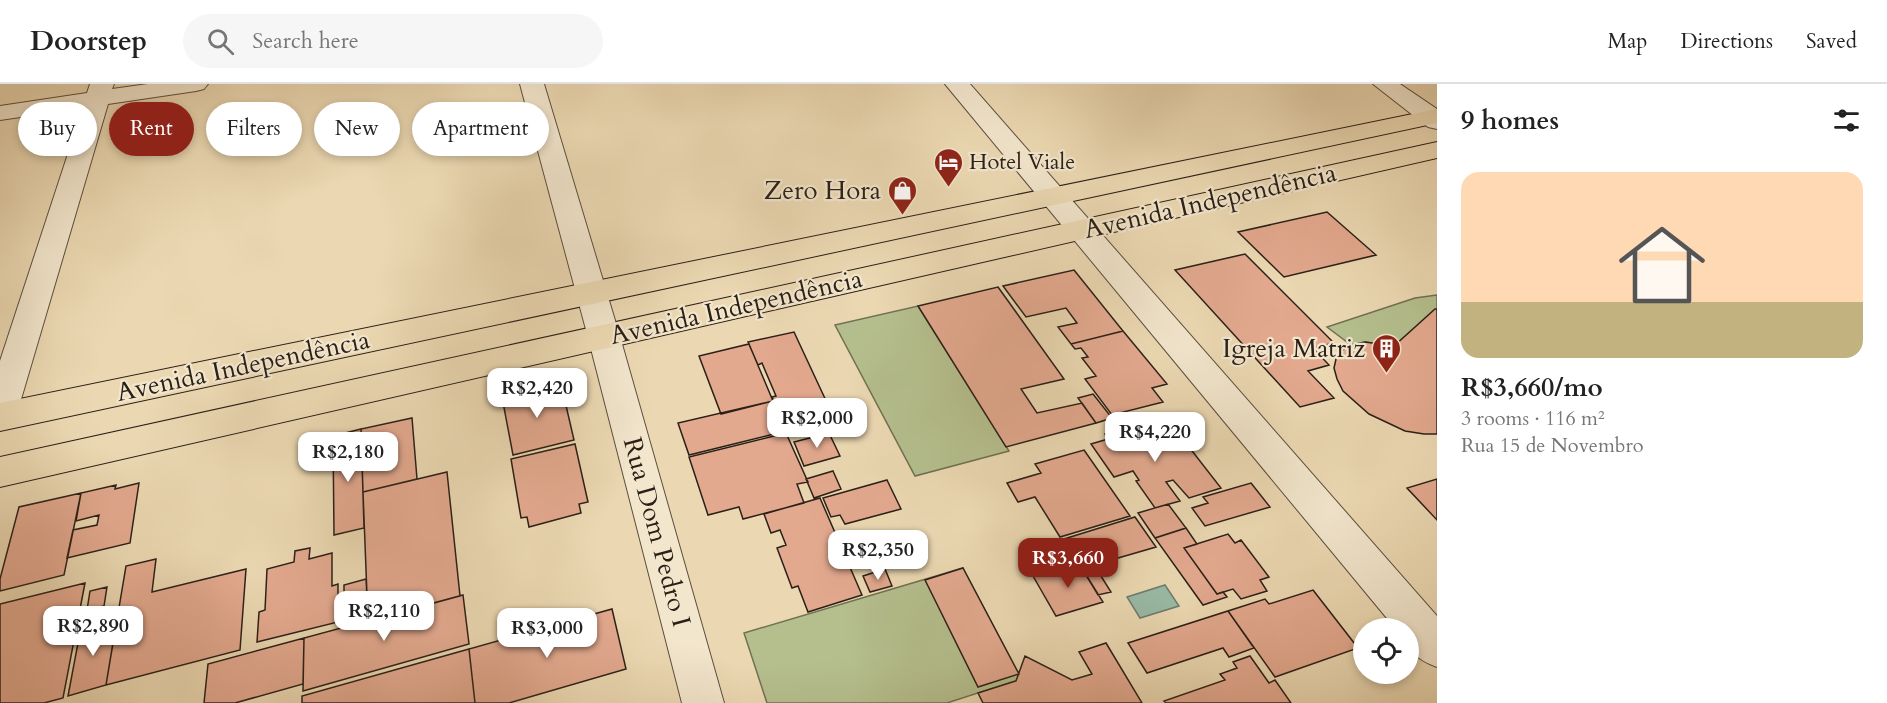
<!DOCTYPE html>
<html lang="en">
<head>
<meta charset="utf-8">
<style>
	:root { --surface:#fff; --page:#f6f6f6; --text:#222; --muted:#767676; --line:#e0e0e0; --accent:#8f2418 }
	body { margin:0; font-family:Cardo,serif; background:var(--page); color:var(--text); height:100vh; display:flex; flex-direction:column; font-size:22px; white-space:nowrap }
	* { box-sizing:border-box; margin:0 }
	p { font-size:20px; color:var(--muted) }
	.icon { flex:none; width:33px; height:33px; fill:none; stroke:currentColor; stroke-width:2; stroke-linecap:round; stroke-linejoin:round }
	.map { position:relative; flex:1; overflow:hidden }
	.sheet { display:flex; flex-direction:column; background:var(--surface); width:450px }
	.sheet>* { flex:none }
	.guide { position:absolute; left:18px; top:18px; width:570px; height:54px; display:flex; gap:12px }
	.fabs { position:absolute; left:1353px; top:534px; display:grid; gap:12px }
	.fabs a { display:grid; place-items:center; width:66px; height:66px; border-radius:50%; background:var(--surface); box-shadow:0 3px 9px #0003; font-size:30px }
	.price { position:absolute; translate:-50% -51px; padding:0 14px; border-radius:12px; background:#fff; color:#222; font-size:20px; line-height:39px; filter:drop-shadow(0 2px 3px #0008) }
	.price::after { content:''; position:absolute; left:50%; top:36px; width:18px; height:14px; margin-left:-9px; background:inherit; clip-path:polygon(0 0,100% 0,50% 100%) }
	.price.selected { background:var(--accent); color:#fff }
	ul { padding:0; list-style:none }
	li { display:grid; align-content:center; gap:12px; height:318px; padding:0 24px }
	li span { display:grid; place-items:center; height:186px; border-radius:18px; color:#555 }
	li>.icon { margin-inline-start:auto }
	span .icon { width:108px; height:108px; fill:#fffc; stroke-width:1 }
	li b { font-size:26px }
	h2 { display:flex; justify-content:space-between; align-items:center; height:72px; padding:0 24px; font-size:26px }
	.chip { padding:0 21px; border-radius:27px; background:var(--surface); box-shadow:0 3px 9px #0003; font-size:21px; line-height:54px }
	.chip.selected { background:var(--accent); color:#fff }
	header { display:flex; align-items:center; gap:36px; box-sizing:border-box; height:84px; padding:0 30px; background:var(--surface); border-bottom:2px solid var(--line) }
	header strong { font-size:28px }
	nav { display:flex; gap:33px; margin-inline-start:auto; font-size:21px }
	.search { width:420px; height:54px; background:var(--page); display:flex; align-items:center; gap:15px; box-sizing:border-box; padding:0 21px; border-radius:33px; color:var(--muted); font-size:22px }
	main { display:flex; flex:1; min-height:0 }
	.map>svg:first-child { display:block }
	.green { fill:#b5bf8e; stroke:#707053; stroke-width:1.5 }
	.water { fill:#99bba7; stroke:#6d7d6e; stroke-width:1.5 }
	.building { fill:#e3a98f; stroke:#2b2018; stroke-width:1.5 }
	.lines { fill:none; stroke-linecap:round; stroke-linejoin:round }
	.minor-casing { stroke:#5b4e3e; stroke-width:2 }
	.major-casing { stroke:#2b2018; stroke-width:2 }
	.minor { fill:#f2e6cd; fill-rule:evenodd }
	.major { fill:#ebd8b2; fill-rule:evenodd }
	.labels { text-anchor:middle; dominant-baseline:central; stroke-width:4.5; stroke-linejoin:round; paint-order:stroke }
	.far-poi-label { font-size:22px; fill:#2b2018; stroke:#f2e6cd; text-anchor:start }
	.poi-label { font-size:26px; fill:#2b2018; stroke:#f2e6cd; text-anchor:end }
	.street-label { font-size:26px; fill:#2b2018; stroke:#f2e6cd }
</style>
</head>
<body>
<header>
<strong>Doorstep</strong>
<div class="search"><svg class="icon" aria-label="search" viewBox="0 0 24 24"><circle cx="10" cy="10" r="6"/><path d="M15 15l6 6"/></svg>Search here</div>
<nav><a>Map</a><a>Directions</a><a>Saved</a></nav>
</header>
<main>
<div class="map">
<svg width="1437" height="619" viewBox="0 0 1437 619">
	<rect width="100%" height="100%" fill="#ebd8b2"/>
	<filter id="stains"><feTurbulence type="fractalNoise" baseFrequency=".00333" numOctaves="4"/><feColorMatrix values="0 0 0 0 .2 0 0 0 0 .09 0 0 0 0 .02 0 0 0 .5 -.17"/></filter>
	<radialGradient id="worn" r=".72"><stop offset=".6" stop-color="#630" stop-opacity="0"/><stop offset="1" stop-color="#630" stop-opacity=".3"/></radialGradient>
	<path class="green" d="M1437,211V225L1394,262L1365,258L1351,261L1327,243L1415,214Z
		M918,222L1009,367L915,392L835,241Z
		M963,484L1021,595L947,619H767L744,549Z"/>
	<path class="water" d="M1165,501L1179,522L1140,534L1127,513Z"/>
	<path class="building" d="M1327,128L1376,171L1284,193L1238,148Z
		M1245,170L1334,259L1313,264L1329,281L1308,287L1334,314L1300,323L1175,186Z
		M1074,186L1123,247L1071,260L1058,243L1077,239L1066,224L1026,233L1003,202Z
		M998,203L1064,295L1021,305L1037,329L1082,319L1096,339L1006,363L918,222Z
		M1435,225H1437V350H1424L1405,347L1369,330L1343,307L1337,295L1334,284L1336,275L1341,267L1351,261L1365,258L1394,262Z
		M1123,247L1167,300L1152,304L1163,318L1112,331L1085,295L1096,292L1082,274L1088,273L1081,264L1075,265L1071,260Z
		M794,248L828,321L780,333L772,313L776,312L762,279L758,281L748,258Z
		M749,260L773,317L721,330L699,272Z
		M561,300L574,356L513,371L502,313Z
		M1093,310L1112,334L1096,339L1078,314Z
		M773,317L786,347L689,371L678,339Z
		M412,334L417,395L363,408L361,345Z
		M1152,338L1165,355L1174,352L1184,365L1189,363L1221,404L1189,414L1173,396L1166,398L1180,417L1155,424L1136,397L1139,396L1133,387L1114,393L1091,360L1108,355L1105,350Z
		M361,345L364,444L334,451L333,352Z
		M786,349L808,398L797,400L804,419L743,435L739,423L708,431L689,373Z
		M829,349L840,372L804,382L794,358Z
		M575,360L588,418L579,420L581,429L529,443L527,433L521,434L511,375Z
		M1084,366L1130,432L1060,453L1035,413L1018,418L1007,399L1041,389L1035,380Z
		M833,387L841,405L814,414L806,395Z
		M447,388L460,512L368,537L363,408Z
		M1437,395V436L1407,404Z
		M887,396L901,425L845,440L840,431L831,433L823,414Z
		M139,399L130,459L67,474L73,446L97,441L99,431L76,437L81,409L116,401L115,405Z
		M1251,399L1270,423L1205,442L1192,424L1208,419L1203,413Z
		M81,409L64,491L0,507V495L19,423Z
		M820,414L862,511L808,528L798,502L792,504L777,464L786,461L780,446L771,449L764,430Z
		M1168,420L1186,444L1155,454L1138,429Z
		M1135,433L1156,463L1094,481L1111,508L1098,511L1064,455Z
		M1186,444L1197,460L1184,464L1217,510L1223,508L1227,513L1203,521L1155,454Z
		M1228,450L1235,459L1241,456L1269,493L1260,496L1267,507L1241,515L1233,505L1217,510L1184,464Z
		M310,464L309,475L332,469V502L338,500V538L257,558L259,528L265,526L267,485L294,478L295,467Z
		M156,475L152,508L246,485L240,566L106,601L126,482Z
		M1078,478L1103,518L1056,532L1033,492Z
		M963,484L1019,590L978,603L925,496Z
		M885,485L892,502L870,508L863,492Z
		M366,495L368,530L348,536V514L344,515V501Z
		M85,499L63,614L44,619H0V520Z
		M107,503L104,522L87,526L90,507Z
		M1313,506L1358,564L1275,593L1228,527L1265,515L1269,520Z
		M463,511L469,560L303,607L304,554Z
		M612,525L626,585L509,619H475L469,565Z
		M1228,527L1254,564L1229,573L1223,564L1147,589L1128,559Z
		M117,534L106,601L68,612L81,543Z
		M304,554L303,600L235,619H204L208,580Z
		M1106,559L1142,619H983L978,609L1016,597L1025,572L1072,596L1092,590L1079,568Z
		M469,565L475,619H302V612Z
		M1250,572L1269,599L1275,596L1291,619H1166L1164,617L1225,596L1220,590L1237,584L1233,578Z"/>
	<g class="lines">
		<defs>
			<path id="minor" d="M90,0H114L112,5L148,0H208L204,5L196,7L108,20L17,329L12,339L0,343V277L83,24L0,36V22L87,9Z
				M520,0H544L620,253L724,619H682L588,253Z
				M945,0H970L1437,532V583C1416,575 1408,568 1408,544H1395Z
				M1373,0H1400L1437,25V45L1428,43Z"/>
			<path id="major" d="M1437,25V39L0,347V319Z
				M1437,58V74L0,403V373Z"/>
		</defs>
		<use href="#minor" class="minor-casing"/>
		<use href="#major" class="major-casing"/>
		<use href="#minor" class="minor"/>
		<use href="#major" class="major"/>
	</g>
	<defs>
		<symbol id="hotel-pin" viewBox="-11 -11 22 30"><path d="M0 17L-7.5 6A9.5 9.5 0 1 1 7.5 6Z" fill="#8f2418" stroke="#f2e6cd"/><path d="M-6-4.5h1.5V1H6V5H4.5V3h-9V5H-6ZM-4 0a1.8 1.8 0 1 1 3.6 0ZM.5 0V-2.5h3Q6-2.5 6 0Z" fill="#fff"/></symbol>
		<symbol id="shop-pin" viewBox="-11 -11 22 30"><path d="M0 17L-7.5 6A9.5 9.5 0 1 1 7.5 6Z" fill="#8f2418" stroke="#f2e6cd"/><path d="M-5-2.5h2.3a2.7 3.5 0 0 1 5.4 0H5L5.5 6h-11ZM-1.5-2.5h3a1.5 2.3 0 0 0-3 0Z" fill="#fff"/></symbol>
		<symbol id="building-pin" viewBox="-11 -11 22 30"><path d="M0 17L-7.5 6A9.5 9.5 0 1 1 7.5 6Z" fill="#8f2418" stroke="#f2e6cd"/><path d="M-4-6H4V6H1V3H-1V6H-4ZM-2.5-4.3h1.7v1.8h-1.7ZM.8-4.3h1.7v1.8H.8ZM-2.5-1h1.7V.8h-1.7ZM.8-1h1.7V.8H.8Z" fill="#fff"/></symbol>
	</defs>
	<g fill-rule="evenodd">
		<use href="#hotel-pin" x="932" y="62" width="33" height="45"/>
		<use href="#shop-pin" x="886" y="90" width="33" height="45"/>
		<use href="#building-pin" x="1370" y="248" width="33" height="45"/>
	</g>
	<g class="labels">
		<g class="far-poi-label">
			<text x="969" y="78">Hotel Viale</text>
		</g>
		<g class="poi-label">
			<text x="881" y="106">Zero Hora</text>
			<text x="1365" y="264">Igreja Matriz</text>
		</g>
		<g class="street-label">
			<text transform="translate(1210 117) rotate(-13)">Avenida Independência</text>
			<text transform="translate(736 223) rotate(-13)">Avenida Independência</text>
			<text transform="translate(243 282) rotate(-12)">Avenida Independência</text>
			<text transform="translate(657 448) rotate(75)">Rua Dom Pedro I</text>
		</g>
	</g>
	<rect width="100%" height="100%" filter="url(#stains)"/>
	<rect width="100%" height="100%" fill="url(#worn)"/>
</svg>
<div class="fabs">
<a><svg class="icon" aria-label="locate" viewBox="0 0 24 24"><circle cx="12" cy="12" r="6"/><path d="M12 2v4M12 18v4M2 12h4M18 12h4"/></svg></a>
</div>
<b class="price" style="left:537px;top:335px">R$2,420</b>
<b class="price" style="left:817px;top:365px">R$2,000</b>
<b class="price" style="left:1155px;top:379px">R$4,220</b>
<b class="price" style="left:348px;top:399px">R$2,180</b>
<b class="price" style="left:878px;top:497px">R$2,350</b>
<b class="price selected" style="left:1068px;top:505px">R$3,660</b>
<b class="price" style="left:384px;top:558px">R$2,110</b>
<b class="price" style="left:93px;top:573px">R$2,890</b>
<b class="price" style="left:547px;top:575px">R$3,000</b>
<div class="guide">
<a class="chip">Buy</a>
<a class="chip selected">Rent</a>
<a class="chip">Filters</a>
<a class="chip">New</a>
<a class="chip">Apartment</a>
</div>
</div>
<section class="sheet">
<h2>9 homes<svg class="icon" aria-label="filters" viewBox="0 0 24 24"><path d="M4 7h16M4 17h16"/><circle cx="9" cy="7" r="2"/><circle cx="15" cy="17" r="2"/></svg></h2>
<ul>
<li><span style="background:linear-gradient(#ffd9b3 70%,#c2b280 0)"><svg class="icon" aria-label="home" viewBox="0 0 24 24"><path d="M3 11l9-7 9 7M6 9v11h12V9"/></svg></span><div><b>R$3,660/mo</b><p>3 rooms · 116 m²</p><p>Rua 15 de Novembro</p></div></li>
</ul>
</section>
</main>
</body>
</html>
